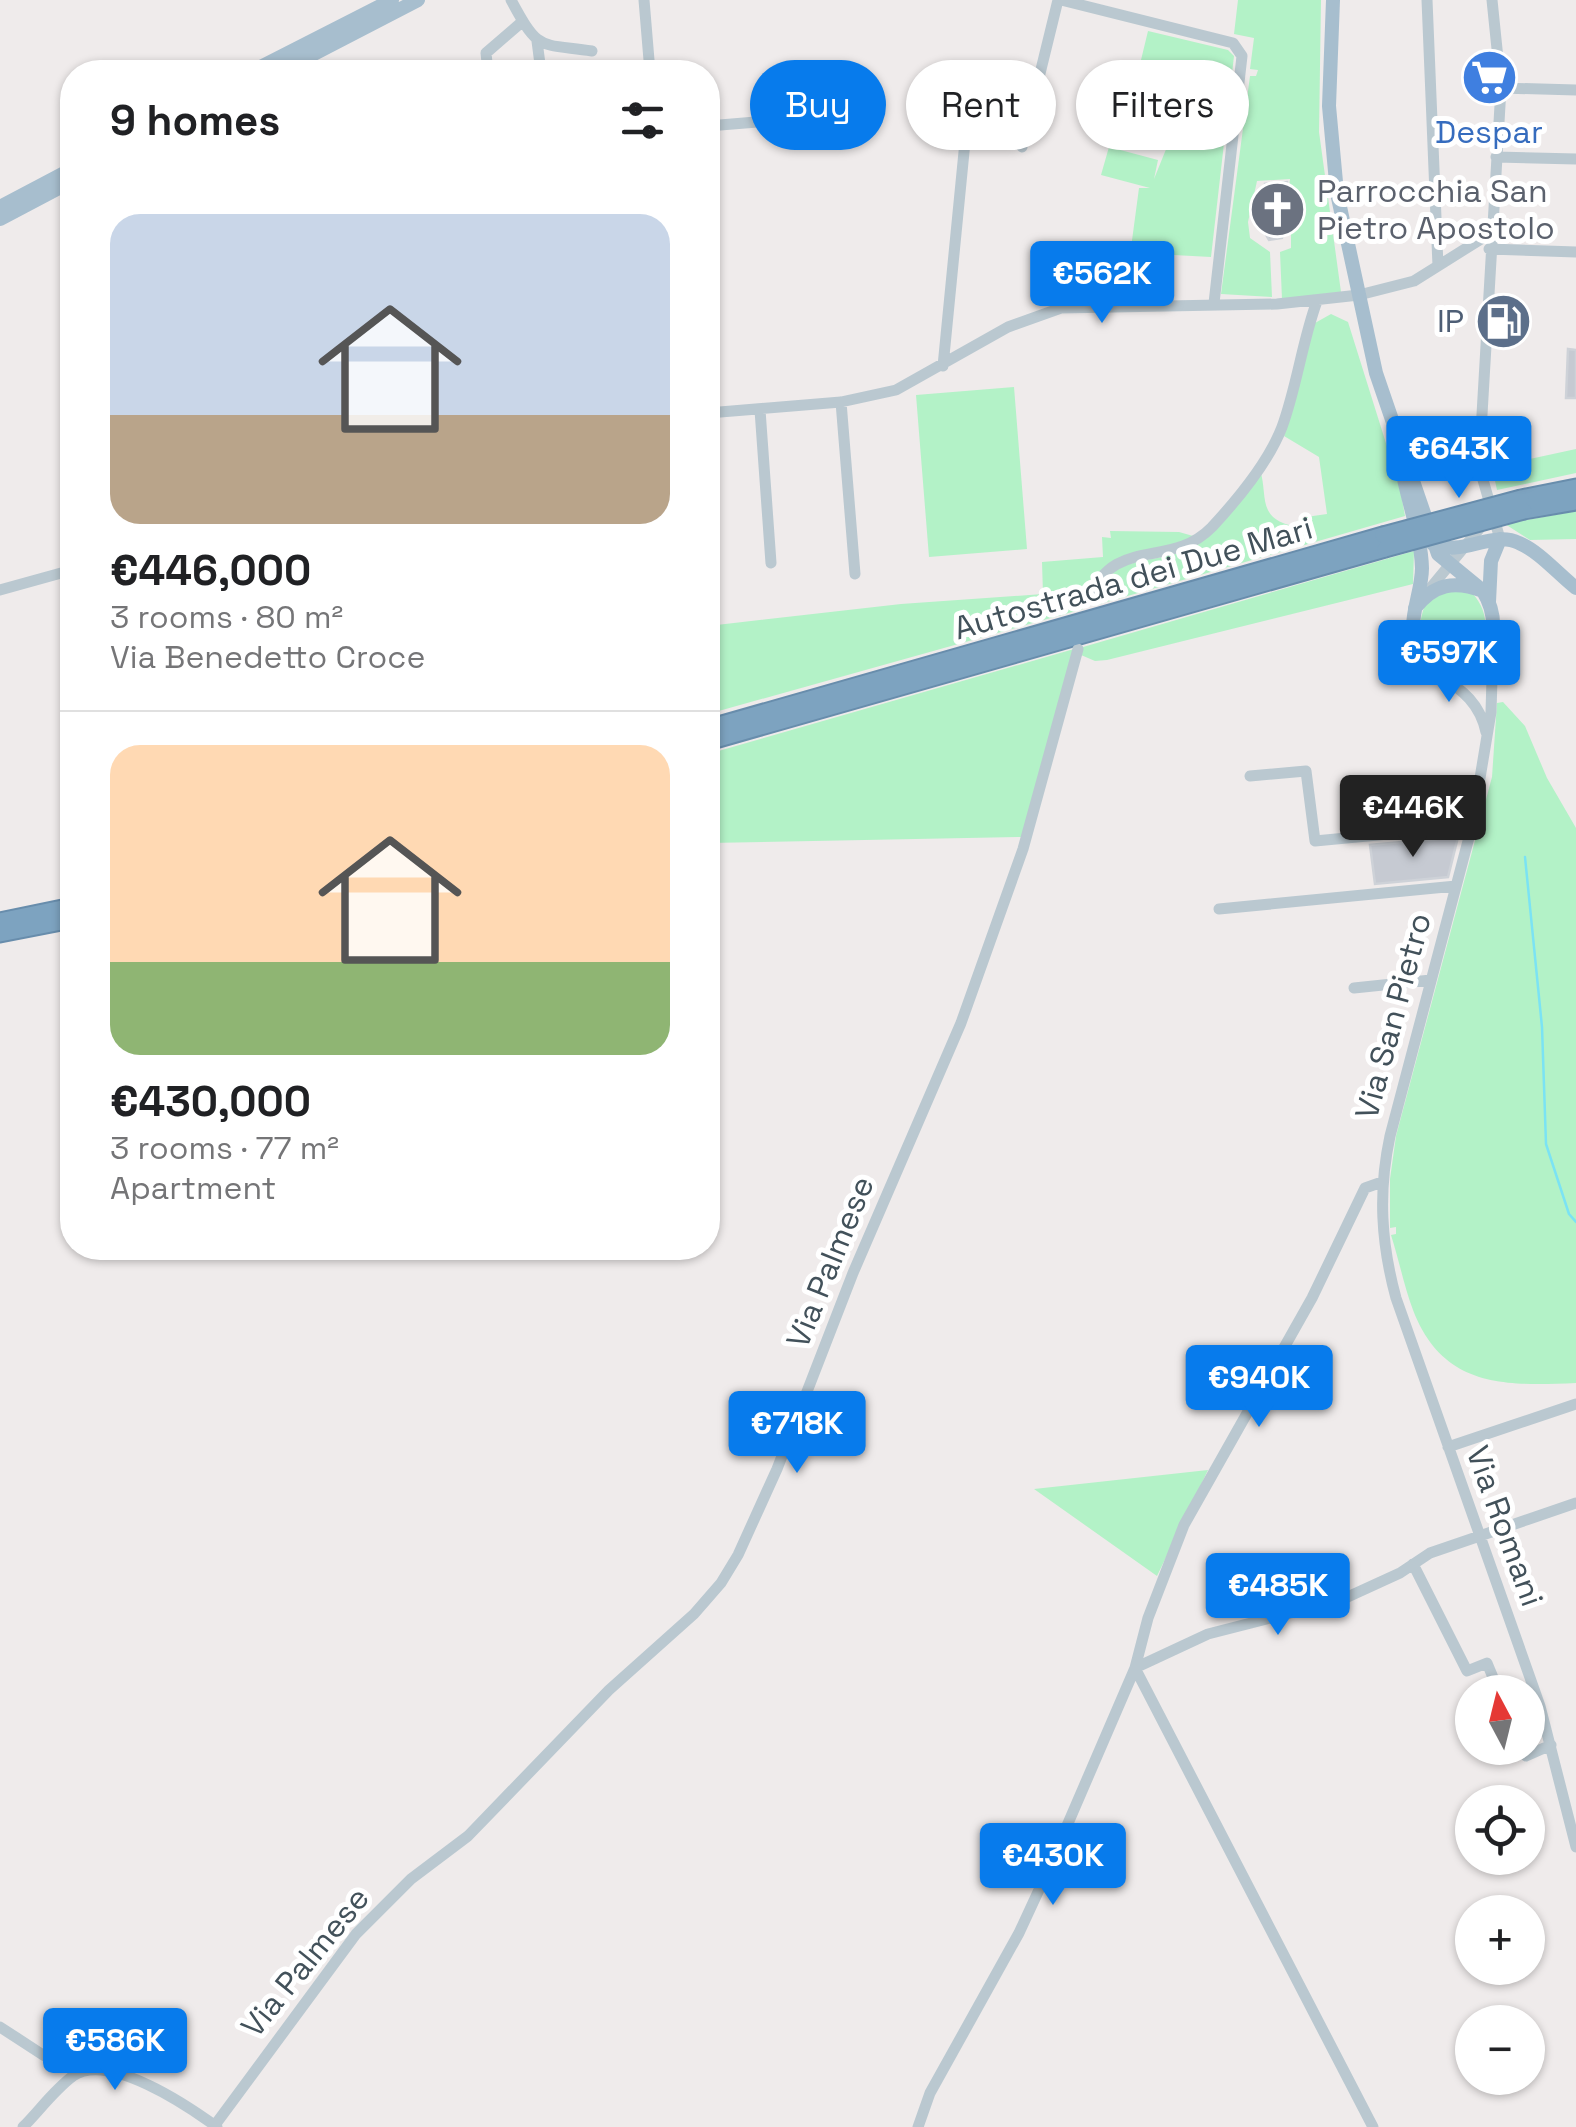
<!DOCTYPE html>
<html lang="en">
<head>
<meta charset="utf-8">
<style>
	:root { --surface:#fff; --page:#f2f2f2; --text:#202124; --muted:#757577; --line:#e0e0e0; --accent:#077bec }
	body { margin:0; font-family:"Space Grotesk",sans-serif; background:var(--page); color:var(--text); height:100vh; display:flex; flex-direction:column; font-size:38px; white-space:nowrap }
	* { box-sizing:border-box; margin:0 }
	p { font-size:32px; color:var(--muted) }
	.icon { flex:none; width:55px; height:55px; fill:none; stroke:currentColor; stroke-width:2; stroke-linecap:round; stroke-linejoin:round }
	.map { position:relative; flex:1; overflow:hidden }
	.drawer { position:absolute; left:60px; top:60px; width:660px; height:1200px; display:flex; flex-direction:column; background:var(--surface); border-radius:40px; box-shadow:0 2px 8px #0004 }
	.drawer>* { flex:none }
	.top-card { position:absolute; left:750px; top:60px; width:675px; height:90px; display:flex; gap:20px }
	.needle { width:65px; rotate:353deg }
	.controls { position:absolute; left:1455px; top:1675px; display:grid; gap:20px }
	.controls a { display:grid; place-items:center; width:90px; height:90px; border-radius:50%; background:var(--surface); box-shadow:0 2px 8px #0004; font-size:50px }
	.price { position:absolute; translate:-50% -85px; padding:0 22px; border-radius:10px; background:var(--accent); color:#fff; font-size:32px; line-height:65px; filter:drop-shadow(0 2px 5px #0008) }
	.price::after { content:''; position:absolute; left:50%; top:60px; width:30px; height:22px; margin-left:-15px; background:inherit; clip-path:polygon(0 0,100% 0,50% 100%) }
	.price.selected { background:#222; color:#fff }
	ul { padding:0; list-style:none }
	li { display:grid; align-content:center; gap:20px; height:530px; padding:0 50px }
	li+li { border-top:2px solid var(--line) }
	li span { display:grid; place-items:center; height:310px; border-radius:30px; color:#555 }
	li>.icon { margin-inline-start:auto }
	span .icon { width:180px; height:180px; fill:#fffc; stroke-width:1 }
	li b { font-size:42px }
	h2 { display:flex; justify-content:space-between; align-items:center; height:120px; padding:0 50px; font-size:42px }
	.pill { padding:0 35px; border-radius:45px; background:var(--surface); box-shadow:0 2px 8px #0004; font-size:35px; line-height:90px }
	.pill.selected { background:var(--accent); color:#fff }
	.map>svg:first-child { display:block }
	.green { fill:#b3f2c7 }
	.lines { fill:none; stroke-linecap:round; stroke-linejoin:round }
	.stream { stroke:#7be3f4; stroke-width:2.5 }
	.building { fill:#c6cad2; stroke:#ced2d8; stroke-width:2.5 }
	.highway-casing { stroke:#688dac; stroke-width:19 }
	.minor { stroke:#bac8d0; stroke-width:11 }
	.major { stroke:#a7bece; stroke-width:14 }
	.highway { stroke:#7da3c0; stroke-width:15 }
	.highway-bridge-casing { stroke:#688dac; stroke-width:19; stroke-linecap:butt }
	.highway-bridge { stroke:#7da3c0; stroke-width:15 }
	.labels { text-anchor:middle; dominant-baseline:central; stroke-width:10; stroke-linejoin:round; paint-order:stroke }
	.shop-label { font-size:32px; fill:#366cbe; stroke:#fff }
	.worship-label { font-size:32px; fill:#5b616d; stroke:#fff; text-anchor:start }
	.service-label { font-size:32px; fill:#4e5e75; stroke:#fff; text-anchor:end }
	.street-label { font-size:32px; fill:#42515a; stroke:#fff }
</style>
</head>
<body>
<div class="map">
<svg width="1576" height="2127" viewBox="0 0 1576 2127">
	<rect width="100%" height="100%" fill="#efebeb"/>
	<path class="green" d="M1238,0H1321L1319,132L1341,292L1282,299L1280,252L1291,248V228L1301,214L1288,194L1290,179L1257,181L1248,222L1250,238L1270,252L1272,297L1221,294L1250,76H1256L1258,70L1250,69L1254,38L1234,34Z
		M1148,31L1228,50L1234,56L1211,257L1155,254L1154,267L1129,263L1139,188H1150L1101,175L1109,147L1158,160L1154,179L1194,80L1193,73L1188,69L1141,60Z
		M1331,314L1348,322L1400,488L1405,516L1093,606C1102,547 1164,569 1200,543C1223,525 1242,492 1260,470C1268,494 1257,516 1289,525L1306,517L1327,514L1319,457L1284,436L1315,323Z
		M1014,387L1027,549L929,557L916,395Z
		M1576,449V473L1497,490L1492,467Z
		M1576,511V539L1530,540L1505,524Z
		M1110,531L1179,532L1193,536L1183,543C1138,553 1090,555 1083,609L708,714V626L901,604L1043,594L1042,562L1103,557L1102,537L1111,538Z
		M1414,551L1413,584L1405,586L1107,660L1095,661L1081,655L1083,647Z
		M1450,588L1472,593C1490,612 1487,634 1481,658L1460,672C1426,665 1412,638 1425,605Z
		M1074,649L1022,837L708,843V754Z
		M1503,702L1525,726L1547,778L1576,828V1383C1505,1386 1443,1388 1413,1310C1404,1286 1399,1260 1391,1235L1396,1234V1227L1390,1228V1179L1396,1136L1492,777L1497,703Z
		M1208,1470L1157,1576L1034,1489Z"/>
	<g class="lines">
		<path class="stream" d="M1525,857L1542,1027L1546,1144L1569,1214L1576,1222"/>
	</g>
	<path class="building" d="M1287,182L1288,197L1299,215L1290,217L1282,238L1269,240L1257,219L1265,200V184Z
		M1568,349L1576,350V398H1566Z
		M1458,837L1448,877L1375,884L1370,845Z"/>
	<g class="lines">
		<defs>
			<path id="highway" d="M1521,498L1576,487
				M1524,511L1576,502
				M708,728L1383,535
				M708,742L1385,549
				M0,921L72,906
				M0,934L72,920"/>
		</defs>
		<use href="#highway" class="highway-casing"/>
		<path class="minor" d="M511,0C539,52 538,43 592,51
			M644,0L650,72
			M1061,0L1233,43L1242,56L1214,303
			M1427,0L1438,266
			M1492,0L1501,88L1479,466L1500,539
			M537,41L541,72
			M488,72L486,53L523,21
			M1501,88L1576,90
			M708,126L853,114
			M1022,147L1058,0
			M1496,157L1576,159
			M1489,249L1576,252
			M943,366L969,101
			M841,402L855,574
			M760,410L771,563
			M708,413L841,402L896,390L1008,327L1061,308L1277,304L1359,295L1414,281L1489,234
			M0,590L72,570
			M1428,591L1480,528L1482,517
			M1088,601C1115,533 1169,571 1212,527C1237,500 1269,461 1282,427C1297,386 1302,342 1317,301
			M1493,645L1491,712L1472,826L1390,1136C1378,1192 1381,1243 1396,1298L1540,1706L1576,1847
			M1440,676C1463,690 1480,704 1486,732
			M1250,776L1306,771L1315,841L1472,826
			M1219,909L1456,886
			M1354,988L1431,980
			M1448,1447L1576,1404
			M1413,1564L1467,1671L1487,1663L1499,1692
			M1135,1668L1373,2127
			M1135,1668L1208,1634L1341,1600L1400,1573L1430,1553L1576,1503
			M1523,1748L1526,1756L1551,1745
			M0,2027L43,2055L80,2072
			M215,2125L356,1934L411,1879L468,1836L609,1690L694,1614L721,1583L738,1555L777,1469L853,1273L961,1023L1023,849L1078,649
			M23,2127C39,2111 55,2089 73,2076C109,2052 188,2106 217,2127
			M918,2127L930,2093L1019,1933L1044,1879L1135,1668L1148,1618L1184,1525L1312,1298L1365,1188L1382,1182"/>
		<path class="major" d="M1333,0L1329,106L1337,193L1376,373L1438,554L1483,591
			M251,72L392,0
			M279,72L418,0
			M0,207L72,169
			M0,219L72,181
			M1401,463C1406,498 1421,533 1422,568C1422,598 1401,629 1423,657C1462,709 1516,645 1483,591C1454,580 1434,584 1415,608
			M1433,544C1462,557 1492,530 1519,543C1540,552 1558,574 1576,588
			M1489,602L1491,561L1500,539"/>
		<use href="#highway" class="highway"/>
		<defs>
			<path id="highway-bridge" d="M1383,535L1521,498
				M1385,549L1524,511"/>
		</defs>
		<use href="#highway-bridge" class="highway-bridge-casing"/>
		<use href="#highway-bridge" class="highway-bridge"/>
	</g>
	<defs>
		<symbol id="supermarket-disc" viewBox="-11 -11 22 22"><circle r="9.5" fill="#3f7fe0" stroke="#fff"/><path d="M-6-5.5h2.5l.6 2H6L4.5 2H-2.5L-4.4-4H-6ZM-1.5 3.2a1.3 1.3 0 1 0 .1 0ZM3 3.2a1.3 1.3 0 1 0 .1 0Z" fill="#fff"/></symbol>
		<symbol id="church-disc" viewBox="-11 -11 22 22"><circle r="9.5" fill="#6b7280" stroke="#fff"/><path d="M-1.2-6h2.4v3.5h3.3v2.4h-3.3V6h-2.4V-.1h-3.3v-2.4h3.3Z" fill="#fff"/></symbol>
		<symbol id="fuel-disc" viewBox="-11 -11 22 22"><circle r="9.5" fill="#5c6f8a" stroke="#fff"/><path d="M-5.5-6h7V0h2V4h1.3V-2.5L3-4.5l.8-.8L6-3V5H2.5V1h-1V6h-7ZM-4.2-4.7v3.2H.2V-4.7Z" fill="#fff"/></symbol>
	</defs>
	<g fill-rule="evenodd">
		<use href="#supermarket-disc" x="1458" y="46" width="63" height="63"/>
		<use href="#church-disc" x="1246" y="178" width="63" height="63"/>
		<use href="#fuel-disc" x="1472" y="290" width="63" height="63"/>
	</g>
	<g class="labels">
		<g class="shop-label">
			<text x="1489" y="132">Despar</text>
		</g>
		<g class="worship-label">
			<text x="1317" y="191">Parrocchia San<tspan x="1317" dy="37">Pietro Apostolo</tspan></text>
		</g>
		<g class="service-label">
			<text x="1464" y="321">IP</text>
		</g>
		<g class="street-label">
			<text transform="translate(1133 578) rotate(-16)">Autostrada dei Due Mari</text>
			<text transform="translate(1393 1016) rotate(-75)">Via San Pietro</text>
			<text transform="translate(830 1262) rotate(-68)">Via Palmese</text>
			<text transform="translate(1505 1526) rotate(70)">Via Romani</text>
			<text transform="translate(305 1962) rotate(-51)">Via Palmese</text>
		</g>
	</g>
</svg>
<div class="controls">
<a><svg class="needle" viewBox="-14 -14 28 28"><path d="M0-13l5 13h-10z" fill="#e53935"/><path d="M0 13l5-13h-10z" fill="#757577"/></svg></a>
<a><svg class="icon" aria-label="locate" viewBox="0 0 24 24"><circle cx="12" cy="12" r="6"/><path d="M12 2v4M12 18v4M2 12h4M18 12h4"/></svg></a>
<a>+</a>
<a>−</a>
</div>
<b class="price" style="left:1102px;top:326px">€562K</b>
<b class="price" style="left:1459px;top:501px">€643K</b>
<b class="price" style="left:1449px;top:705px">€597K</b>
<b class="price selected" style="left:1413px;top:860px">€446K</b>
<b class="price" style="left:1259px;top:1430px">€940K</b>
<b class="price" style="left:797px;top:1476px">€718K</b>
<b class="price" style="left:1278px;top:1638px">€485K</b>
<b class="price" style="left:1053px;top:1908px">€430K</b>
<b class="price" style="left:115px;top:2093px">€586K</b>
<div class="top-card">
<a class="pill selected">Buy</a>
<a class="pill">Rent</a>
<a class="pill">Filters</a>
</div>
<section class="drawer">
<h2>9 homes<svg class="icon" aria-label="filters" viewBox="0 0 24 24"><path d="M4 7h16M4 17h16"/><circle cx="9" cy="7" r="2"/><circle cx="15" cy="17" r="2"/></svg></h2>
<ul>
<li><span style="background:linear-gradient(#c9d6e8 65%,#b9a48a 0)"><svg class="icon" aria-label="home" viewBox="0 0 24 24"><path d="M3 11l9-7 9 7M6 9v11h12V9"/></svg></span><div><b>€446,000</b><p>3 rooms · 80 m²</p><p>Via Benedetto Croce</p></div></li>
<li><span style="background:linear-gradient(#ffd9b3 70%,#8fb573 0)"><svg class="icon" aria-label="home" viewBox="0 0 24 24"><path d="M3 11l9-7 9 7M6 9v11h12V9"/></svg></span><div><b>€430,000</b><p>3 rooms · 77 m²</p><p>Apartment</p></div></li>
</ul>
</section>
</div>
</body>
</html>
